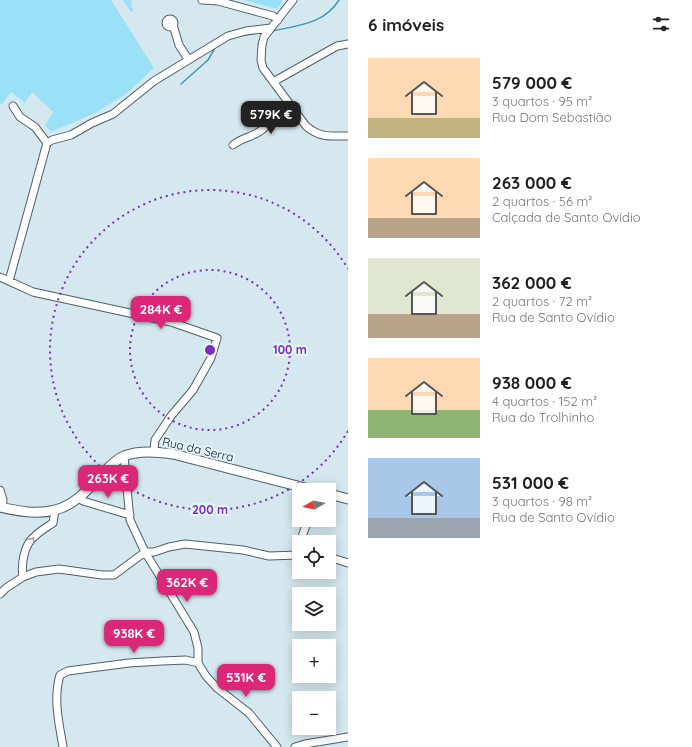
<!DOCTYPE html>
<html lang="pt">
<head>
<meta charset="utf-8">
<style>
	:root { --surface:#fff; --page:#f2f2f2; --text:#202124; --muted:#757577; --accent:#db2777 }
	body { margin:0; font-family:Quicksand,sans-serif; background:var(--page); color:var(--text); height:100vh; display:flex; flex-direction:column; font-size:15px; white-space:nowrap }
	* { box-sizing:border-box; margin:0 }
	p { font-size:13px; color:var(--muted) }
	.icon { flex:none; width:22px; height:22px; fill:none; stroke:currentColor; stroke-width:2; stroke-linecap:round; stroke-linejoin:round }
	.map { position:relative; flex:1; overflow:hidden }
	.details { display:flex; flex-direction:column; background:var(--surface); width:344px }
	.details>* { flex:none }
	.needle { width:26px; rotate:261deg }
	.fabs { position:absolute; left:292px; top:483px; display:grid; gap:8px }
	.fabs a { display:grid; place-items:center; width:44px; height:44px; border-radius:0px; background:var(--surface); box-shadow:0 2px 10px #0003; font-size:20px }
	.price { position:absolute; translate:-50% -34px; padding:0 9px; border-radius:8px; background:var(--accent); color:#fff; font-size:13px; line-height:26px; filter:drop-shadow(0 1px 2px #0008) }
	.price::after { content:''; position:absolute; left:50%; top:24px; width:12px; height:9px; margin-left:-6px; background:inherit; clip-path:polygon(0 0,100% 0,50% 100%) }
	.price.active { background:#222; color:#fff }
	ul { padding:0; list-style:none }
	li { display:flex; align-items:center; gap:12px; height:100px; padding:0 20px }
	li span { display:grid; place-items:center; flex:none; width:112px; height:80px; border-radius:0px; color:#555 }
	li>.icon { margin-inline-start:auto }
	span .icon { width:48px; height:48px; fill:#fffc; stroke-width:1 }
	li b { font-size:17px }
	h2 { display:flex; justify-content:space-between; align-items:center; height:48px; padding:0 20px; font-size:17px }
	main { display:flex; flex:1; min-height:0 }
	.map>svg:first-child { display:block }
	.green { fill:#9ae1f8 }
	.lines { fill:none; stroke-linecap:round; stroke-linejoin:round }
	.stream { stroke:#3a9ab6; stroke-width:1.5 }
	.minor-casing { stroke:#4e5f65; stroke-width:9 }
	.major-casing { stroke:#4e5f65; stroke-width:11 }
	.minor { stroke:#fff; stroke-width:7 }
	.major { stroke:#fff; stroke-width:9 }
	.oneway { stroke:#9da0a1 }
	.ring { fill:none; stroke:#7b2cbf; stroke-width:2; stroke-dasharray:2 4 }
	.labels { text-anchor:middle; dominant-baseline:central; stroke-width:4; stroke-linejoin:round; paint-order:stroke }
	.street-label { font-size:12px; fill:#0b1214; stroke:#e2f5fc }
	.centre { fill:#7b2cbf; stroke:#e2f5fc; stroke-width:2 }
	.ring-label { font-size:12px; text-anchor:middle; font-weight:bold; fill:#7b2cbf; stroke:#e2f5fc; stroke-width:4; stroke-linejoin:round; paint-order:stroke }
</style>
</head>
<body>
<main>
<div class="map">
<svg width="348" height="747" viewBox="0 0 348 747">
	<rect width="100%" height="100%" fill="#d5e8ef"/>
	<path class="green" d="M0,0H111L154,68L126,94L95,113L51,132L45,125L53,112L32,92L25,103L11,92L2,104H0Z
		M123,0H132L131,7L133,8V12H131Z
		M244,0H282V3L277,9Z"/>
	<g class="lines">
		<path class="stream" d="M273,31C299,25 324,24 339,0
			M240,36L257,33
			M181,84L208,60L215,48"/>
		<defs>
			<path id="minor" d="M202,0L218,1L273,16L278,20
				M293,0L264,37L262,45L261,60L263,68L306,126C320,138 330,136 348,136
				M166 23a4 4 0 1 1 8 0a4 4 0 1 1-8 0Z
				M173,25L179,45L188,59
				M273,82L337,46L348,44
				M47,143L52,140L71,135L92,123L113,114L154,81L228,36L246,31L271,28
				M233,145C242,137 255,137 264,128C269,124 270,117 274,111H277L301,120
				M0,277L33,292L171,322L217,338L211,358L193,390L171,416L155,440L154,451
				M9,281L47,143L35,127L20,117L13,106
				M124,456L130,520L145,552L194,632L198,648V663L206,676L217,688L249,713L277,747
				M0,490L3,500L2,508
				M79,498L83,501L130,515
				M300,542L308,520
				M329,557L348,563
				M23,577C21,564 24,544 35,536C40,531 47,527 53,523L55,510
				M0,594L6,588L23,577L36,572L59,569L102,575H114L145,552H154L169,547L185,544L243,550L269,556L299,555
				M63,747C59,723 53,699 60,675L68,671L129,663L162,661L186,660L198,663
				M295,747L305,744L348,737"/>
			<path id="major" d="M329,494L348,499
				M0,507C17,511 37,515 55,510C76,505 91,486 105,471C111,465 117,459 124,456C140,450 157,452 173,454L313,490"/>
		</defs>
		<use href="#minor" class="minor-casing"/>
		<use href="#major" class="major-casing"/>
		<use href="#minor" class="minor"/>
		<use href="#major" class="major"/>
	</g>
	<defs><path id="oneway-chevron" d="M-2-3.5L2.5 0L-2 3.5" fill="none" stroke-width="1.6" stroke-linecap="round" stroke-linejoin="round"/></defs>
	<use class="oneway" href="#oneway-chevron" transform="translate(32 540) rotate(-54)"/>
	<g class="ring">
		<circle cx="210" cy="350" r="80"/>
		<path d="M348 431A160 160 0 1 1 348 269"/>
	</g>
	<g class="labels">
		<g class="street-label">
			<text transform="translate(198 449) rotate(13)">Rua da Serra</text>
		</g>
	</g>
	<circle cx="210" cy="350" r="6" class="centre"/>
	<g class="ring-label">
		<text x="290" y="354">100 m</text>
		<text x="210" y="514">200 m</text>
	</g>
</svg>
<div class="fabs">
<a><svg class="needle" viewBox="-14 -14 28 28"><path d="M0-13l5 13h-10z" fill="#e53935"/><path d="M0 13l5-13h-10z" fill="#757577"/></svg></a>
<a><svg class="icon" aria-label="locate" viewBox="0 0 24 24"><circle cx="12" cy="12" r="6"/><path d="M12 2v4M12 18v4M2 12h4M18 12h4"/></svg></a>
<a><svg class="icon" aria-label="layers" viewBox="0 0 24 24"><path d="M12 4l9 5-9 5-9-5zM3 14l9 5 9-5"/></svg></a>
<a>+</a>
<a>−</a>
</div>
<b class="price active" style="left:271px;top:135px">579K €</b>
<b class="price" style="left:161px;top:330px">284K €</b>
<b class="price" style="left:108px;top:499px">263K €</b>
<b class="price" style="left:187px;top:603px">362K €</b>
<b class="price" style="left:134px;top:654px">938K €</b>
<b class="price" style="left:246px;top:698px">531K €</b>
</div>
<section class="details">
<h2>6 imóveis<svg class="icon" aria-label="filters" viewBox="0 0 24 24"><path d="M4 7h16M4 17h16"/><circle cx="9" cy="7" r="2"/><circle cx="15" cy="17" r="2"/></svg></h2>
<ul>
<li><span style="background:linear-gradient(#ffd9b3 75%,#c2b280 0)"><svg class="icon" aria-label="home" viewBox="0 0 24 24"><path d="M3 11l9-7 9 7M6 9v11h12V9"/></svg></span><div><b>579 000 €</b><p>3 quartos · 95 m²</p><p>Rua Dom Sebastião</p></div></li>
<li><span style="background:linear-gradient(#ffd9b3 75%,#b9a48a 0)"><svg class="icon" aria-label="home" viewBox="0 0 24 24"><path d="M3 11l9-7 9 7M6 9v11h12V9"/></svg></span><div><b>263 000 €</b><p>2 quartos · 56 m²</p><p>Calçada de Santo Ovídio</p></div></li>
<li><span style="background:linear-gradient(#dfe7d0 70%,#b9a48a 0)"><svg class="icon" aria-label="home" viewBox="0 0 24 24"><path d="M3 11l9-7 9 7M6 9v11h12V9"/></svg></span><div><b>362 000 €</b><p>2 quartos · 72 m²</p><p>Rua de Santo Ovídio</p></div></li>
<li><span style="background:linear-gradient(#ffd9b3 65%,#8fb573 0)"><svg class="icon" aria-label="home" viewBox="0 0 24 24"><path d="M3 11l9-7 9 7M6 9v11h12V9"/></svg></span><div><b>938 000 €</b><p>4 quartos · 152 m²</p><p>Rua do Trolhinho</p></div></li>
<li><span style="background:linear-gradient(#a9c7e8 75%,#9aa5b1 0)"><svg class="icon" aria-label="home" viewBox="0 0 24 24"><path d="M3 11l9-7 9 7M6 9v11h12V9"/></svg></span><div><b>531 000 €</b><p>3 quartos · 98 m²</p><p>Rua de Santo Ovídio</p></div></li>
</ul>
</section>
</main>
</body>
</html>
